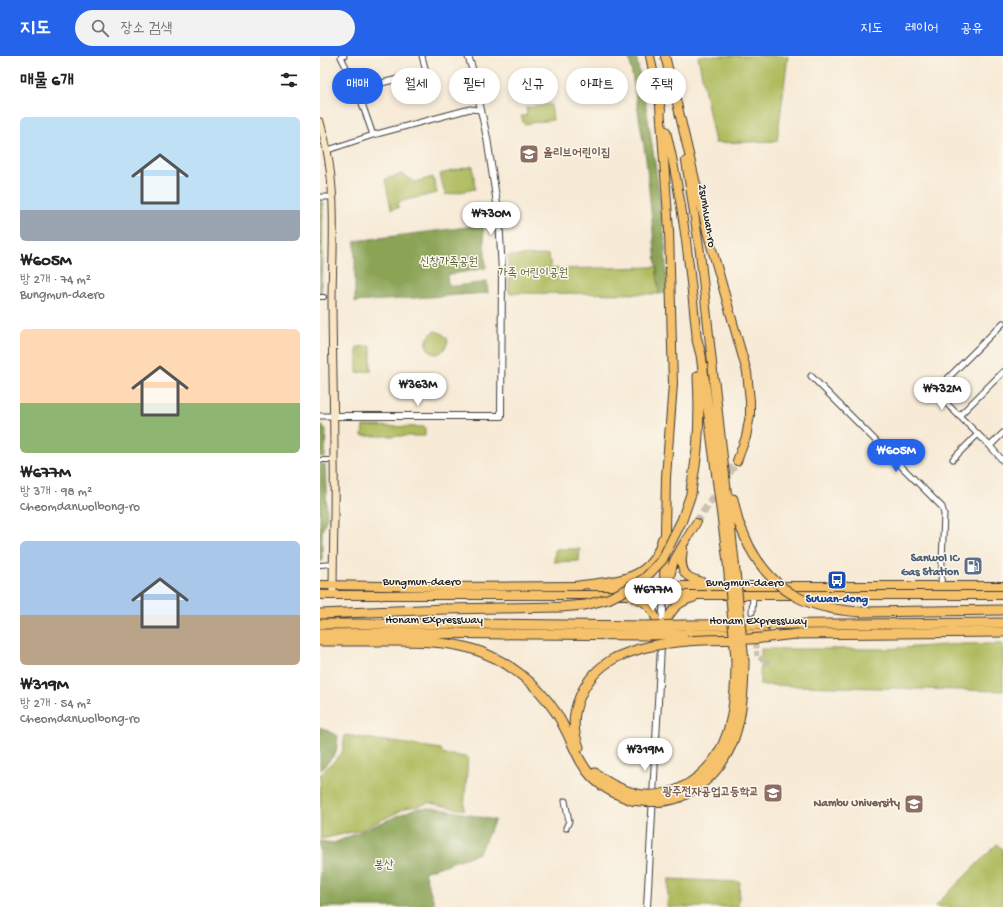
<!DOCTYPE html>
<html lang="ko">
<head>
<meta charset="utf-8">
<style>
	:root { --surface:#fff; --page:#f2f2f2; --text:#222; --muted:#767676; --accent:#2563eb }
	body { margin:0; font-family:"Gochi Hand","Poor Story",sans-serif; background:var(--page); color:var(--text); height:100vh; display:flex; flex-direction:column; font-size:15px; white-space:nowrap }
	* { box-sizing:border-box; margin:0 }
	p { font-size:13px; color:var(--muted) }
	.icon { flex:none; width:22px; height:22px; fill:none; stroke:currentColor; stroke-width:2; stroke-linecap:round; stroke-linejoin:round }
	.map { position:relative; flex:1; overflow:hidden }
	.side { display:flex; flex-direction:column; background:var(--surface); width:320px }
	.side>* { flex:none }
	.top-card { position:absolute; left:12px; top:12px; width:380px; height:36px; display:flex; gap:8px }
	.price { position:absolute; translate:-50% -34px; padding:0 9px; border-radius:14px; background:#fff; color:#222; font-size:13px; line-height:26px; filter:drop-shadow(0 1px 2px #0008) }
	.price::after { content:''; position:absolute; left:50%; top:24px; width:12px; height:9px; margin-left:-6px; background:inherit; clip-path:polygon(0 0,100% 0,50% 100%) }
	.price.current { background:var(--accent); color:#fff }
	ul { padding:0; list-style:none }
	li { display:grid; align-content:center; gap:8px; height:212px; padding:0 20px }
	li span { display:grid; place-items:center; height:124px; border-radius:6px; color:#555 }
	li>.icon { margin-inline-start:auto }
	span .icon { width:72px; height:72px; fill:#fffc; stroke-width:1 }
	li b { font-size:17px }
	h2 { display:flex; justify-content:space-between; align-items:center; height:48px; padding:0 20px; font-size:17px }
	.chip { padding:0 14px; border-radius:18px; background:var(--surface); box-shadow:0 2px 6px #0003; font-size:14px; line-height:36px }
	.chip.current { background:var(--accent); color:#fff }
	header { display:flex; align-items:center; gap:24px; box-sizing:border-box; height:56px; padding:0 20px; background:var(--accent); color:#fff }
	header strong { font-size:19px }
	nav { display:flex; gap:22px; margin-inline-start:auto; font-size:14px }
	.search { width:280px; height:36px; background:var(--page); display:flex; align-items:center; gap:10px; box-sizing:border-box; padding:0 14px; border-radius:22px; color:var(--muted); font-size:15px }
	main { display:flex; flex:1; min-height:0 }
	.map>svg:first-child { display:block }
	.green { fill:#aebb5d; stroke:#656c3c }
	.forest { fill:#8aa354; stroke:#536038 }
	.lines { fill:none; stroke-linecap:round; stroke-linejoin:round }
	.minor-tunnel { stroke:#cbc1b1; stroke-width:5; stroke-dasharray:5 2.5; stroke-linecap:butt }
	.trunk-tunnel { stroke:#cbc1b1; stroke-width:8; stroke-dasharray:8 4; stroke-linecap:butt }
	.pedestrian-casing { stroke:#3d3b38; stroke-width:6 }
	.minor-casing { stroke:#3d3b38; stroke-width:7 }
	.tertiary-casing { stroke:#3d3b38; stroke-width:8 }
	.secondary-casing { stroke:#3d3b38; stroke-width:9 }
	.primary-casing { stroke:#3d3b38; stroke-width:10 }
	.trunk-casing { stroke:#3d3b38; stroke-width:10 }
	.motorway-casing { stroke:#3d3b38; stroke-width:11 }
	.pedestrian { stroke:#fff; stroke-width:4 }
	.minor { stroke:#fff; stroke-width:5 }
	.tertiary { stroke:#fff; stroke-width:6 }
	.secondary { stroke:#fbe6c4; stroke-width:7 }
	.primary { stroke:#f5c16b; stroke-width:8 }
	.trunk { stroke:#f5c16b; stroke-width:8 }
	.motorway { stroke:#f5c16b; stroke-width:9 }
	.motorway-bridge-casing { stroke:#3d3b38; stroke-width:11; stroke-linecap:butt }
	.motorway-bridge { stroke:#f5c16b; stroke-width:9 }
	.labels { text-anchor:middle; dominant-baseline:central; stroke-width:3; stroke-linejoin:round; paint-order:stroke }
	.education-label { font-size:12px; font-weight:bold; fill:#785e54; stroke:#fbf7ec; text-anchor:end }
	.street-label { font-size:12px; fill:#1c1c1c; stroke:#fbf7ec }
	.park-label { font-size:12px; fill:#565c36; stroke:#fbf7ec }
	.service-label { font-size:12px; font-weight:bold; fill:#4e5e75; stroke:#fbf7ec; text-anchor:end }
	.transit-label { font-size:12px; font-weight:bold; fill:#164399; stroke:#fbf7ec }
</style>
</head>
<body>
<header>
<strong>지도</strong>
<div class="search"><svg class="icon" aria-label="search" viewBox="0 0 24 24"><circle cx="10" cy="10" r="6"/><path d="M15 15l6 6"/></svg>장소 검색</div>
<nav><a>지도</a><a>레이어</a><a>공유</a></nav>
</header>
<main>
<section class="side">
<h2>매물 6개<svg class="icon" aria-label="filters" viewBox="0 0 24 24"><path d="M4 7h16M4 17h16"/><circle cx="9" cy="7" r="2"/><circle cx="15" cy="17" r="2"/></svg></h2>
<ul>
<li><span style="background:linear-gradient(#bfe0f5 75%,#9aa5b1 0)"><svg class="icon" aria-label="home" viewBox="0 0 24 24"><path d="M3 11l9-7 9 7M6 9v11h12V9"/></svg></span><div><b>₩605M</b><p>방 2개 · 74 m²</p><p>Bungmun-daero</p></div></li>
<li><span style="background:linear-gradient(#ffd9b3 60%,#8fb573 0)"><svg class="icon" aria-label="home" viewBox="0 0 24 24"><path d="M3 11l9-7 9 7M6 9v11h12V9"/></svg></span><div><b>₩677M</b><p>방 3개 · 98 m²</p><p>Cheomdanwolbong-ro</p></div></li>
<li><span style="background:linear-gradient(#a9c7e8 60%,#b9a48a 0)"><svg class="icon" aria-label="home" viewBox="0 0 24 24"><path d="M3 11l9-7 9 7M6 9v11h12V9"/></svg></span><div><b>₩319M</b><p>방 2개 · 54 m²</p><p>Cheomdanwolbong-ro</p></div></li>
</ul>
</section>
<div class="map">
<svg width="683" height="851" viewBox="0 0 683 851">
	<rect width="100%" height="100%" fill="#fbf7ec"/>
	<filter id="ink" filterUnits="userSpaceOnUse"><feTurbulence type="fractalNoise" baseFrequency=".025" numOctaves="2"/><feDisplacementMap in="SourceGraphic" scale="8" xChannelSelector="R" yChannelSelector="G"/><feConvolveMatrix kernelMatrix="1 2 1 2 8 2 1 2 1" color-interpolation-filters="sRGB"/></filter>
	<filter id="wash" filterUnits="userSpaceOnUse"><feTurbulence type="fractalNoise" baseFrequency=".012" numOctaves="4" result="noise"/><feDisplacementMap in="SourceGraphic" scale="16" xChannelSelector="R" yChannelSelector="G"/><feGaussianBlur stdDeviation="0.9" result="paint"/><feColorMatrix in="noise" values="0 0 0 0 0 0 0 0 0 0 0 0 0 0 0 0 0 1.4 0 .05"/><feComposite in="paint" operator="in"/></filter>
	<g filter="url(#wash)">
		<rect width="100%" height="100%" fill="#f7ead6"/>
		<path class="green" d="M378,0H468L457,85L395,87Z
			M231,48L233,64L204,68L201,60L207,59L206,52Z
			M153,110L155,133L125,139L120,118Z
			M82,118L95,126L113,121L117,137L78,146V152L71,153L65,123Z
			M229,199L231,213L337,211L339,238L189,237L188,200Z
			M114,275C121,276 125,278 128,285C124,299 112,304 106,288L109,280Z
			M51,290V315L37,317V291Z
			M43,370L105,371V380H42Z
			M235,493H260L259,505L234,506Z
			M639,588H683V635L440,629L441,593H568Z
			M25,679L121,693L123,698L148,701L144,754L110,747L86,752L41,774L1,783L0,719L22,697Z
			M677,788L683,794V851H617L615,850Z
			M349,823L420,826L418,851H347Z"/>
		<path class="forest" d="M309,0H316L325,45L336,114L345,185L347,237L339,238L326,103Z
			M0,144L3,147L1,238H0Z
			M163,169L166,212L127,219L128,228L134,230L161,227L167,225L168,237L35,246V185Z
			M0,368L6,373L5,401H0Z
			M0,408H5L7,461L2,476V504L0,506Z
			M0,671L18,680L16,697L0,715Z
			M96,752H117L175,764L159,797L104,816L114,846L112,851H0V785L14,787Z"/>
	</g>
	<g filter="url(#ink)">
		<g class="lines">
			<path class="minor-tunnel" d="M432,556L434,571
				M435,580L437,600L449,608"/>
			<path class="trunk-tunnel" d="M376,467L417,405"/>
			<defs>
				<path id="pedestrian" d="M0,241H4
					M0,404H14
					M0,509L13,508"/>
				<path id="minor" d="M24,0L21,1L37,33L53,79
					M37,33L106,16L102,0
					M8,94L53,79L150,53L161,54
					M0,141H13
					M683,267L624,326L622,341L626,347L670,390L683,405
					M491,320L622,451L624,458L621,529
					M0,360H14
					M639,360L683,316
					M670,390L683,377
					M633,403L658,378
					M432,556L433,540
					M245,745L249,765L246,772"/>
				<path id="tertiary" d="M14,360H181L182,216L179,161L167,82L152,12L148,0
					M327,851L344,535"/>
				<path id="secondary" d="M0,66C18,125 13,180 12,240C12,294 14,349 14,403C15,448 13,494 13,539"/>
				<path id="primary" d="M0,529L126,531L260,530
					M272,530H683
					M0,539H683
					M314,542C331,546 336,559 339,574
					M343,574C349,557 355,547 373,542"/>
				<path id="trunk" d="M330,0L341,54
					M345,0L357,48
					M356,43L388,179L427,316L430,345V359L426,381L417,405
					M340,50L349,174L353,328L346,421L344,531
					M346,75C363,144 370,214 377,284
					M366,105L380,196L394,325
					M363,493C361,504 360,517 371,522C380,526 382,524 389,531
					M346,529C351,522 351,513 354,505C360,492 369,480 376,467
					M254,530C292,524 331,528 342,483"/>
				<path id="motorway" d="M377,284L381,299L408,506
					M394,325L414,505
					M372,428C379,393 380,356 378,320
					M413,443L418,465L429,490
					M542,556L683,554
					M0,558L125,553
					M0,568H154L326,570
					M364,569L683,567
					M0,578L81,577L327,579
					M363,578H445
					M472,578L683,576
					M0,585C23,585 47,585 70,585C96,585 123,585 149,592C185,602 217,627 237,658C262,700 258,726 312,744
					M259,691C245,657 264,619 295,602C303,598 311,596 319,593
					M275,717C286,726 299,733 313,737
					M359,733C411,708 416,655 416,604
					M360,741C416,715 424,662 424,606"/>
			</defs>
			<use href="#pedestrian" class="pedestrian-casing"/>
			<use href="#minor" class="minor-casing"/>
			<use href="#tertiary" class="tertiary-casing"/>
			<use href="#secondary" class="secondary-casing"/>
			<use href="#primary" class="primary-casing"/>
			<use href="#trunk" class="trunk-casing"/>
			<use href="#motorway" class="motorway-casing"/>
			<use href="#pedestrian" class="pedestrian"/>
			<use href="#minor" class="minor"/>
			<use href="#tertiary" class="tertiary"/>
			<use href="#secondary" class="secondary"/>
			<use href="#primary" class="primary"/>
			<use href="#trunk" class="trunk"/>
			<use href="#motorway" class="motorway"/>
			<defs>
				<path id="motorway-bridge" d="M429,490C455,539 490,553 542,556
					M414,505L424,606
					M408,506L416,604
					M125,553L241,551L265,549L288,543L308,533L325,522L342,504L362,464L371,438L372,428
					M326,570L364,569
					M327,579L363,578
					M319,593C355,583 392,584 430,583C446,582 463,579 479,578
					M313,737C328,741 344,739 359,733
					M312,744C328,746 344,747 360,741"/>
			</defs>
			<use href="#motorway-bridge" class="motorway-bridge-casing"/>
			<use href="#motorway-bridge" class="motorway-bridge"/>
		</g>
	</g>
	<defs>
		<symbol id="school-square" viewBox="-11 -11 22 22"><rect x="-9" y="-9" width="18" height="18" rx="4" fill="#8d6e63" stroke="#fbf7ec"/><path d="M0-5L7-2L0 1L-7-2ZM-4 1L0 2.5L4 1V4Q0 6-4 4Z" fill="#fff"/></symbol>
		<symbol id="fuel-square" viewBox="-11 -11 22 22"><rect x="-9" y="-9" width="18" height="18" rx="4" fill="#5c6f8a" stroke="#fbf7ec"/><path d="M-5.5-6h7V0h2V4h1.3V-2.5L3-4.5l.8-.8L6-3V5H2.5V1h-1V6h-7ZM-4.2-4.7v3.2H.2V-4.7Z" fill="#fff"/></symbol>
		<symbol id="bus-square" viewBox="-11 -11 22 22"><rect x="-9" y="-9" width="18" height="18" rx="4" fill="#1a4fb4" stroke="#fbf7ec"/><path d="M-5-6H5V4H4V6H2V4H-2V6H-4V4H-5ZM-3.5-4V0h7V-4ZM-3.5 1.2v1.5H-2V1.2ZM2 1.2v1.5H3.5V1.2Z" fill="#fff"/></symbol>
		<symbol id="university-square" viewBox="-11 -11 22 22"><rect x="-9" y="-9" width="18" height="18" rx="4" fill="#8d6e63" stroke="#fbf7ec"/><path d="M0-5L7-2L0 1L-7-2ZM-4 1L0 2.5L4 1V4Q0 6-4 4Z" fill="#fff"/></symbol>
	</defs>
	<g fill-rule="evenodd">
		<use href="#school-square" x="198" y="87" width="22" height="22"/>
		<use href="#fuel-square" x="642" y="499" width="22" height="22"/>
		<use href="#bus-square" x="506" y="513" width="22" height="22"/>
		<use href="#school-square" x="442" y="726" width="22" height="22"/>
		<use href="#university-square" x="583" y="737" width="22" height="22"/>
	</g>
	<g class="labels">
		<g class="education-label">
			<text x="223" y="98" text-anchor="start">올리브어린이집</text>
			<text x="439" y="737">광주전자공업고등학교</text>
			<text x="580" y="748">Nambu University</text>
		</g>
		<g class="street-label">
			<text transform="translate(386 160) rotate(81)">2sunhwan-ro</text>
			<text x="102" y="527">Bungmun-daero</text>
			<text x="425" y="528">Bungmun-daero</text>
			<text x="114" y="565">Honam Expressway</text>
			<text x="438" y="566">Honam Expressway</text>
		</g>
		<g class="park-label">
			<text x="129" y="207">신창가족공원</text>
			<text x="213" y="218">가족 어린이공원</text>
			<text x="64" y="810">봉산</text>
		</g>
		<g class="service-label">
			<text x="639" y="503">Sanwol IC<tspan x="639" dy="14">Gas Station</tspan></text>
		</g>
		<g class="transit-label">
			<text x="517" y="544">Suwan-dong</text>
		</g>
	</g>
</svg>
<b class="price" style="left:171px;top:180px">₩730M</b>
<b class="price" style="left:98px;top:351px">₩363M</b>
<b class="price" style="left:622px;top:355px">₩732M</b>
<b class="price current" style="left:576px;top:417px">₩605M</b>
<b class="price" style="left:333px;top:556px">₩677M</b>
<b class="price" style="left:325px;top:716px">₩319M</b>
<div class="top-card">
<a class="chip current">매매</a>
<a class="chip">월세</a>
<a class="chip">필터</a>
<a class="chip">신규</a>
<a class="chip">아파트</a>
<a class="chip">주택</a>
</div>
</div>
</main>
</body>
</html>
